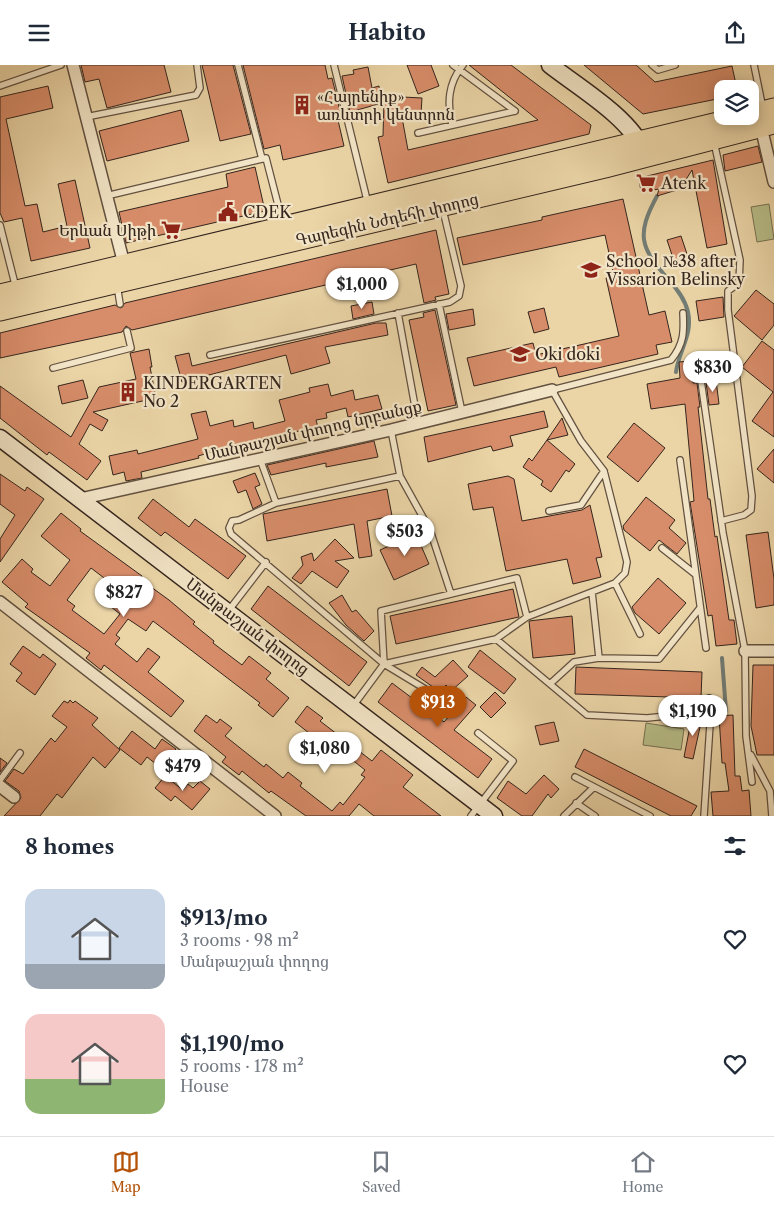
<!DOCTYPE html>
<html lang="en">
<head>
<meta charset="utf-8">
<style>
	:root { --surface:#fff; --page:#f2f2f3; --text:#1f2937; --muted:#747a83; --line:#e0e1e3; --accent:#b45309 }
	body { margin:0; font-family:"Libre Caslon Text","Noto Serif Armenian",serif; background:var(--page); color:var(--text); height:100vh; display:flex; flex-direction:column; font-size:19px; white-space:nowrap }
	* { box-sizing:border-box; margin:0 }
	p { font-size:16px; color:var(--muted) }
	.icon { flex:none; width:28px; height:28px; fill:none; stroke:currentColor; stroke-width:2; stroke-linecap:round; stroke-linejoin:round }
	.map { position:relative; height:751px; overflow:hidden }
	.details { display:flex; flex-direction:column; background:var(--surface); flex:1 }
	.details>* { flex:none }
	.tools { position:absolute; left:714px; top:15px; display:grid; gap:10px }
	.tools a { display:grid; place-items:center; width:45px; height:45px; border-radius:10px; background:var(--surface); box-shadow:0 2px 12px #0003; font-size:25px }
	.price { position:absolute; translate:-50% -42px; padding:0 11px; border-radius:18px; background:#fff; color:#222; font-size:16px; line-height:32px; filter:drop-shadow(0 1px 2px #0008) }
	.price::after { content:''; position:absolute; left:50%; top:30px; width:15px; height:11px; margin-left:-8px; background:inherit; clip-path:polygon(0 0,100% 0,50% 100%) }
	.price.on { background:var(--accent); color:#fff }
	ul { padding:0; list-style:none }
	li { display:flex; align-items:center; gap:15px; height:125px; padding:0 25px }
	li span { display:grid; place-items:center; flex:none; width:140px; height:100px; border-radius:15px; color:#555 }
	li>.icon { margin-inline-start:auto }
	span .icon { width:60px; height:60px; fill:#fffc; stroke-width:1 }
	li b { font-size:21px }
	h2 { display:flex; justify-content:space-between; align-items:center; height:60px; padding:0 25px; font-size:21px }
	header { display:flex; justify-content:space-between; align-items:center; height:65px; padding:0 25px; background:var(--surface); font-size:22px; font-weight:700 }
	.tabs { display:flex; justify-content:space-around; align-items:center; height:70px; border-top:1px solid var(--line); background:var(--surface); font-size:14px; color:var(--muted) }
	.tabs a { display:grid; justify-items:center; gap:2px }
	.tabs .on { color:var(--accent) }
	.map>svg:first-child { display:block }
	.green { fill:#b7bd88; stroke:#767152 }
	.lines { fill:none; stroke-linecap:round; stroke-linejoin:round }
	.stream { stroke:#727d76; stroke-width:4 }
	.building { fill:#d88d6a; stroke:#34251d; fill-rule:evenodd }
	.lane-casing { stroke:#625140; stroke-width:8 }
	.street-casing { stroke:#625140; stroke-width:14 }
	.secondary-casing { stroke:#34251d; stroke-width:19 }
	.primary-casing { stroke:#34251d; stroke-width:21 }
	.lane { stroke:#f2e4c6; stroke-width:5.5 }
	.street { stroke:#f2e4c6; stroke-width:11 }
	.secondary { stroke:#f2e4c6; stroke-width:16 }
	.primary { stroke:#ebd5a7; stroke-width:19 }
	.labels { text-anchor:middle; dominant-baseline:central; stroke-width:4.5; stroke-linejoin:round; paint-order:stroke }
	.poi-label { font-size:16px; fill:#34251d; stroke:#f2e4c6; text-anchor:start }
	.street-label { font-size:16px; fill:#34251d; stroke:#f2e4c6 }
</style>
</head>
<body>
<header><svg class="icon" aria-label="menu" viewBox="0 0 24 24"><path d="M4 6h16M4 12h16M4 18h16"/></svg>Habito<svg class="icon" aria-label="share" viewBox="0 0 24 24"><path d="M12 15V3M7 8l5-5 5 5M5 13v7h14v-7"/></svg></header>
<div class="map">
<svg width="774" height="751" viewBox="0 0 774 751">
	<rect width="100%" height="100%" fill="#ebd5a7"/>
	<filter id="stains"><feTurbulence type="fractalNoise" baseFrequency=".004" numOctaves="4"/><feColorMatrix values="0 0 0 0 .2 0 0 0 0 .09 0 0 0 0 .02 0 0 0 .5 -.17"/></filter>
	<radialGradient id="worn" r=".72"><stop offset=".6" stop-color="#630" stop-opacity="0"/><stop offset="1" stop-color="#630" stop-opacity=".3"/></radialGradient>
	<path class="green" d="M769,139L774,174L757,177L751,142Z
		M646,658L684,664L681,685L643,680Z"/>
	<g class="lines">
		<path class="stream" d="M657,131C636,170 640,182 668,214C677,224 685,234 688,247C693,270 679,285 676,307
			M722,593L726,646"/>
	</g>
	<path class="building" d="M81,0H164L171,27L107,43L99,14L85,17Z
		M202,0H233L251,69L220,76Z
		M243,0H325L328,14L332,13L341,50L337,51L344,81L283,95L280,80L264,84Z
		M407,0H431L439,21L418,29Z
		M469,0H511L591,60L589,69L388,118L378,72L383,71L384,36L403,37V32L422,33L421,48L401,47L408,85L538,55Z
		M584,0H636L655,17L732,1L737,24H722V33L643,49Z
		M368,2L372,23L379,21L382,38L350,47L342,11L354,9L353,5Z
		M48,21L53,43L6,54L25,141L37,139L43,167L67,161L58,119L75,115L90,183L31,196L22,153L4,157L0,148V32Z
		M181,45L189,76L107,96L99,66Z
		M758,81L762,97L725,106L723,90Z
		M713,95L727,179L707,183L692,105L680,124L657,131L659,124L641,127L639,113Z
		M255,102L265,146L126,178L119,147L228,122L226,109Z
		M623,134L649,250L665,246L672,277L656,280L658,289L559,312L556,302L474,321L467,293L533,278L536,290L619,271L606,213L614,211L605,170L463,200L457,173L542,155V152Z
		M436,165L449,229L435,232L436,235L424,238L416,199L132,265L126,261L122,267L0,293V268L115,240L121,243L125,238Z
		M681,171L688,192L674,196L667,175Z
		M756,225L774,239V260L762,275L734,251Z
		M723,232L724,252L699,256L696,236Z
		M372,237L374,249L353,254L351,241Z
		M544,243L549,264L534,268L528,247Z
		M473,244L475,260L449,265L446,249Z
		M435,245L456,340L428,346L409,255L424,252L423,248Z
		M376,258H386L388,270L325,282L330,298L291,309L286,290L182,317L175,291L189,288L192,301Z
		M762,276L774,285V372L752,356L773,327L742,302Z
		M149,284L152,302H150L156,333L93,347L108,355L102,366L90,359L79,379L101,396L87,415L49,387L47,390L0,353V321L71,372L99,322L136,314L130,288Z
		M691,296L693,318H697L700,342H698L708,434H710L715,472L717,471L729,555H734L737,579L716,581L712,550L708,551L690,437L694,436L685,339L651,344L647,319L680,313L679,297Z
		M83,315L88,333L62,339L58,321Z
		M716,315L719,339L709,340L706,317Z
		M328,319L331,331L353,325L355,335L378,330L382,344L348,352L346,343L326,348L327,353L316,355L318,362L239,379L198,391L199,393L141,407L142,413L126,416L124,407L113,410L109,391L137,385L138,389L198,374L191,349L206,346L210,361L233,355L234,362L253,357L254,364L285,356L279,335L310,327L309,323Z
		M544,346L548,362L510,371L513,381L493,386L491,381L428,397L424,372Z
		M562,353L568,370L547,375Z
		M634,358L665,383L638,417L607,392Z
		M547,375L575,399L569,407L566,405L551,427L541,420L543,416L523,402L529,393L532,396Z
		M374,376L378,392L326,402V398L271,410L267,400Z
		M774,384V418L757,404Z
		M255,408L260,420L255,422L262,439L253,444L246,425L238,428L233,416Z
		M0,409L25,426L27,422L44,434L0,497V474L15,450L0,439Z
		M508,411L514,414L522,456L582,445L590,440L602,492L596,493L601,512L573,519L567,494L506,506L493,442L473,445L468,419Z
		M387,424L392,451L367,456L372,491L359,493L354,459L267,476L263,449Z
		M646,432L675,455L669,463L686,478L677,489L659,475L650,486L624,465L623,461Z
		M153,434L189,462L195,454L246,491L228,514L165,467L161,471L138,453Z
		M61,448L81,464L80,466L142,511L140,514L169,535L195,557L193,559L214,576L213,578L242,600L249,591L271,608L266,614L289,633L273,652L258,640L260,638L153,556L146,566L128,554L116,570L120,573L115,579L137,597L148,583L160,592L148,607L184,636L171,652L104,600L101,605L86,593L90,588L25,542L28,539L2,517L22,494L33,504L31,507L50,521L70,495L41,471ZM91,503L112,519L101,534L120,549L104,569L72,545L75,541L67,535Z
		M768,467L774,514V540L756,543L746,470Z
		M416,469L429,499L394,515L380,485Z
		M335,474L354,493L335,496L349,506L337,523L312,506L301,519L292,513L303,500L301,492L312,488L314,496Z
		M658,513L686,538L659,569L635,548L632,542Z
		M268,521L367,597L349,621L251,544Z
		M513,524L519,552L396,579L390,551Z
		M342,530L352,547L356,545L374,566L364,576L346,560L329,538Z
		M572,551L575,589L533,593L529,556Z
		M23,581L40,593L43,589L56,599L35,630L16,616L22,608L10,599Z
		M480,585L516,614L504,629L468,602Z
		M453,595L468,611L451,626L446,620L440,627L416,610L422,602L435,612Z
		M753,600H774V690H757L751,661Z
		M576,602L702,607L701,633L575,629Z
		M392,618L444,657L466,632L476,640L454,665L492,694L478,713L378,637Z
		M495,627L506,638L491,653L480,642Z
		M70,635L73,638L75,636L98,653L92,660L120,685L105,703L93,692L62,733L57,729L40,751H4L21,733L19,726L5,716L14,704L23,709L51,673L55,677L67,662L52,651L64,636L68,638Z
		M307,641L323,653L320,656L372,696L381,685L413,710L403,722L441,751H374L359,739L349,751H306L271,726L269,728L242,706L239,710L222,697L226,692L194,666L206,650L217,658L220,654L232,663L225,671L264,702L266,699L283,713L288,707L302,718L300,721L332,746L340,737L343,740L365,712L361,710L365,705L336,682L329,691L311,676L314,672L295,657Z
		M733,650L735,711H740L742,726L749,725L751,751H713L711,727L729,726L725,698H722L719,651Z
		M692,651L702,653L693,694L684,692Z
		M554,657L559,676L540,680L535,661Z
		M132,666L155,684L162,674L176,684L169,693L174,698V703L169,709L147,692L141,700L119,683Z
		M584,684L697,741L691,751H671L575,702Z
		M0,693L7,698L0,707Z
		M544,710L559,724L551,733L548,729L532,751H522L497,733L508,716L526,729Z
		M165,711L183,725L188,719L193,723L200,716L210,724L192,745L175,731L171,736L155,723Z"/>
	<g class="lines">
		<defs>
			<path id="lane" d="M238,0L262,94
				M334,0L368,139
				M453,0L515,46
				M652,0L658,5L675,0
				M754,0L763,44
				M0,21L61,0
				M86,52L196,30L200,23L197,0
				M452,60C447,38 448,18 463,0
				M418,68L515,46
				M714,77L740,195L739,218L728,226V245L752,431L751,445L744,450L721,456
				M106,131L266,93L283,159
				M0,160L16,223
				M117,220L120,239
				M439,239L462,347
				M398,248L418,358
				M210,290L450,237L459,231L461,221L443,145
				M699,302L723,468L745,586L746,671L752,717
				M53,303L131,283L127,266
				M391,365L400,411L430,465L451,529
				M260,394L276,438
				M680,395L706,583
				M400,411L276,438L239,455L232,456L229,463L231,469L384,599L445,636
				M549,446L581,440L604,406
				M662,483L695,509
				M615,518L640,569
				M592,527L599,593
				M229,545L266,497
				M496,574L587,650L647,653L687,649L690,644L704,646L711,644
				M384,599L381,546L517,513L527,552
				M551,618L574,597L599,593L659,594L700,543
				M353,641L384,599L496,574L527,552L615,518L625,508L627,497L604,406L581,376L552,325L671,295C684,279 684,267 683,248
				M751,690L770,726L772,751
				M575,712L650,751
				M0,715L20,688
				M576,738L595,751
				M471,751L513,696L478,668
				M564,751L594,722
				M704,751L711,644L709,633"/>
			<path id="street" d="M73,0L124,199
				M761,62L774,117
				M80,434L391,365L552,325
				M0,537L275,751
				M745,586H774
				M0,721L14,732"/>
			<path id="secondary" d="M550,0C578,22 631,53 644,87
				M0,373L494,751"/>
			<path id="primary" d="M750,49L774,43
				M0,229L743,51
				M0,246L605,103L774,59"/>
		</defs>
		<use href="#lane" class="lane-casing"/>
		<use href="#street" class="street-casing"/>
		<use href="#secondary" class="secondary-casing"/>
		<use href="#primary" class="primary-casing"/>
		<use href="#lane" class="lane"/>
		<use href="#street" class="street"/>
		<use href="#secondary" class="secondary"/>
		<use href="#primary" class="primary"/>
	</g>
	<defs>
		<symbol id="building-bare" viewBox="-9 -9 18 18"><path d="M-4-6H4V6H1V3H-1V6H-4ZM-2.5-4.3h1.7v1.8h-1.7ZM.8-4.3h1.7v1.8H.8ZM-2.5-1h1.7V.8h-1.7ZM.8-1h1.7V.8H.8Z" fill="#8f2418" stroke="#f2e4c6" stroke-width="2.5" paint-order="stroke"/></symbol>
		<symbol id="supermarket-bare" viewBox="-9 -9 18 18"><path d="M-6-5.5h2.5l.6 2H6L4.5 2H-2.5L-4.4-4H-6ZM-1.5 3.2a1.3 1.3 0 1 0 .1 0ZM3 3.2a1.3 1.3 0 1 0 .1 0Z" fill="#8f2418" stroke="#f2e4c6" stroke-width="2.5" paint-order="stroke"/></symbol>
		<symbol id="civic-bare" viewBox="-9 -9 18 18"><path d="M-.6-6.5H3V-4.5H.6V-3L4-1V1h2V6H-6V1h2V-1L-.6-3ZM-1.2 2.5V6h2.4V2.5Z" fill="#8f2418" stroke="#f2e4c6" stroke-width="2.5" paint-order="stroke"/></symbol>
		<symbol id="school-bare" viewBox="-9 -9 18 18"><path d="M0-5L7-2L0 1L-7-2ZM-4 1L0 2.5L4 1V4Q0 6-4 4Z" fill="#8f2418" stroke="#f2e4c6" stroke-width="2.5" paint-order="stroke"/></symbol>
	</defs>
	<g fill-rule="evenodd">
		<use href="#building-bare" x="288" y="26" width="28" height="28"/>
		<use href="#supermarket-bare" x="632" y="104" width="28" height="28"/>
		<use href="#civic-bare" x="214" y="133" width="28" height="28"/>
		<use href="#supermarket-bare" x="157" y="151" width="28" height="28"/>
		<use href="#school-bare" x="577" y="191" width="28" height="28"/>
		<use href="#school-bare" x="506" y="275" width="28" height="28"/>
		<use href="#building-bare" x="114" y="313" width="28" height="28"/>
	</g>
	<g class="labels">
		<g class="poi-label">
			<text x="317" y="31">«Հայրենիք»<tspan x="317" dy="18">առևտրի կենտրոն</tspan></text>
			<text x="661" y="118">Atenk</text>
			<text x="243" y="147">CDEK</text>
			<text x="156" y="165" text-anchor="end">Երևան Սիթի</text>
			<text x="606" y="196">School №38 after<tspan x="606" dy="18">Vissarion Belinsky</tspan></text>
			<text x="535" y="289">Oki doki</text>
			<text x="143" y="318">KINDERGARTEN<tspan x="143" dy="18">No 2</tspan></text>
		</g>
		<g class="street-label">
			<text transform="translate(387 154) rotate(-13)">Գարեգին Նժդեհի փողոց</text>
			<text transform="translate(313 365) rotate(-13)">Մանթաշյան փողոց նրբանցք</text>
			<text transform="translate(248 561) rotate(37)">Մանթաշյան փողոց</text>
		</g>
	</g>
	<rect width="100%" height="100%" filter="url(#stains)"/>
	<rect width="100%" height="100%" fill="url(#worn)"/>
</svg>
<div class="tools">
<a><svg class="icon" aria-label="layers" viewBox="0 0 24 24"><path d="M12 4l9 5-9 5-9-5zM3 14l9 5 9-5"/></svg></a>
</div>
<b class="price" style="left:362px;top:245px">$1,000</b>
<b class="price" style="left:713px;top:328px">$830</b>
<b class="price" style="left:405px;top:492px">$503</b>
<b class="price" style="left:124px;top:553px">$827</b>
<b class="price on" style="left:438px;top:663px">$913</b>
<b class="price" style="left:693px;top:672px">$1,190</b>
<b class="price" style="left:325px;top:709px">$1,080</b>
<b class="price" style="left:183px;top:727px">$479</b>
</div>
<section class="details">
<h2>8 homes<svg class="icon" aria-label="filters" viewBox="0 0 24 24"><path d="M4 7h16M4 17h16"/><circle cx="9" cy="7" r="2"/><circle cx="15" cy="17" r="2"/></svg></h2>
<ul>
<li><span style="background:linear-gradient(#c9d6e8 75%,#9aa5b1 0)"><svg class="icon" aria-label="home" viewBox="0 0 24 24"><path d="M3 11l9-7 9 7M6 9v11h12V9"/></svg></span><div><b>$913/mo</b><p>3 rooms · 98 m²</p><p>Մանթաշյան փողոց</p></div><svg class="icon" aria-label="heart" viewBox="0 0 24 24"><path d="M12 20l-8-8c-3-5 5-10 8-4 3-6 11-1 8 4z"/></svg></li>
<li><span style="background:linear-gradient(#f6c9c9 65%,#8fb573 0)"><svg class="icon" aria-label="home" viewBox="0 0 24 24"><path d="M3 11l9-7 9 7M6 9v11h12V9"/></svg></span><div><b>$1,190/mo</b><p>5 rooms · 178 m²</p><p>House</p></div><svg class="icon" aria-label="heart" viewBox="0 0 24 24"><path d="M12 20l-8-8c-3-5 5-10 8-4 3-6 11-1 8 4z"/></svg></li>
</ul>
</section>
<nav class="tabs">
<a class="on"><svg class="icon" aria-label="map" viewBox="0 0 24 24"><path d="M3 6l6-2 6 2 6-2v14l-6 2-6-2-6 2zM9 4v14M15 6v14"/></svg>Map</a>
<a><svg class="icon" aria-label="saved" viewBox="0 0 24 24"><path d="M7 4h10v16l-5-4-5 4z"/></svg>Saved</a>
<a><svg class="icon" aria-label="home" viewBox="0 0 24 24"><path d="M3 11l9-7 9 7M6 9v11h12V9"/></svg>Home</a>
</nav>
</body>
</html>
